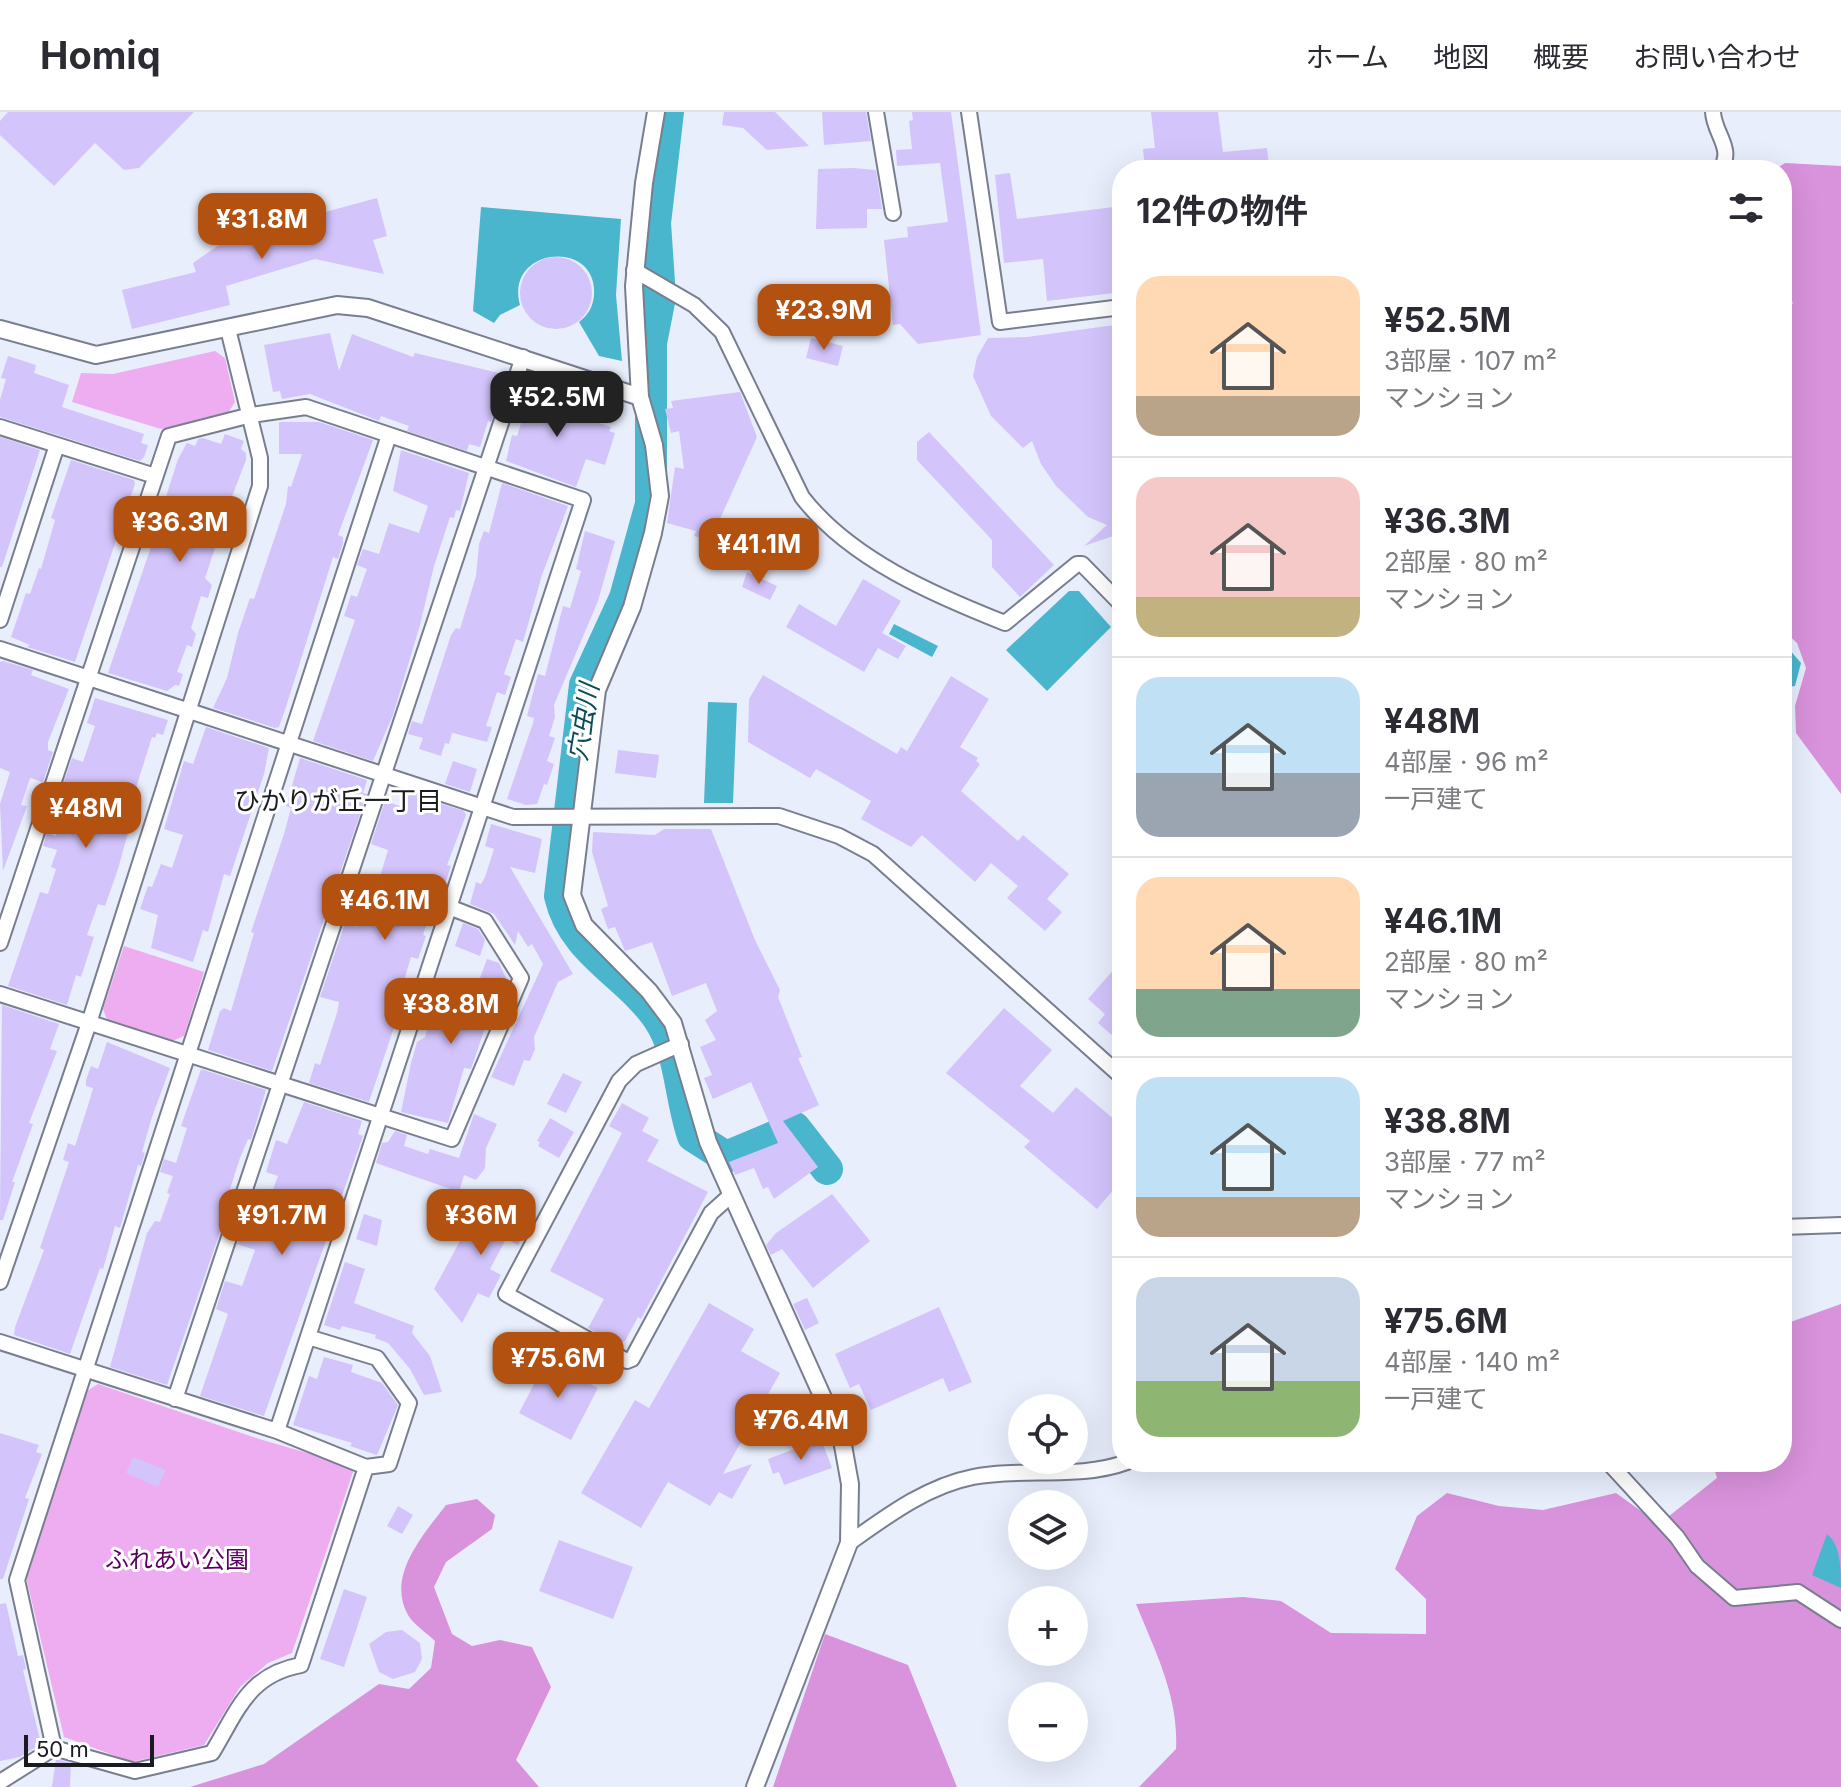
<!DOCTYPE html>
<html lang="ja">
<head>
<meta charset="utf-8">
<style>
	:root { --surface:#fff; --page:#f7f7f7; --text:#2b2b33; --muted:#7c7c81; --line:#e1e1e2; --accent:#b35111 }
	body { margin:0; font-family:Inter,"Noto Sans JP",sans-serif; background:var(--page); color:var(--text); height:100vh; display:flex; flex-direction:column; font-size:30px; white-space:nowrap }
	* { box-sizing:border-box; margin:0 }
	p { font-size:26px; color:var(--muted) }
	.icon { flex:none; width:44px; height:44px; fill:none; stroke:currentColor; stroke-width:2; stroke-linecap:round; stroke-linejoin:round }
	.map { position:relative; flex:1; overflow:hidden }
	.side { position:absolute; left:1112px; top:48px; width:680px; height:1312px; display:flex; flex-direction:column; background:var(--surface); border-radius:32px; box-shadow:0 8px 32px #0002 }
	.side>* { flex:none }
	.fabs { position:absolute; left:1008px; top:1282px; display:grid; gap:16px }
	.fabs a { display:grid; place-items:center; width:80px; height:80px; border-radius:50%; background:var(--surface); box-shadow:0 8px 32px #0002; font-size:40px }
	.scale { position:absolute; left:24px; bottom:20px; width:130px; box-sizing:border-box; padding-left:8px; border:4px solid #191b21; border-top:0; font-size:22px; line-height:28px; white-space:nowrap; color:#191b21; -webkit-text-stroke:6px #fff; paint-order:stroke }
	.price { position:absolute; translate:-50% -68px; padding:0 18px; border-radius:16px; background:var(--accent); color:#fff; font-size:26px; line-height:52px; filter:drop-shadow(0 2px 4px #0008) }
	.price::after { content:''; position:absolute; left:50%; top:48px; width:24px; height:18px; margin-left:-12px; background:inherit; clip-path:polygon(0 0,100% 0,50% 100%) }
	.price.selected { background:#222; color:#fff }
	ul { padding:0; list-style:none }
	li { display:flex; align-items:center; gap:24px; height:200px; padding:0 24px }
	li+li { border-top:2px solid var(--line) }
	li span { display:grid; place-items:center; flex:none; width:224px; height:160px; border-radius:24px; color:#555 }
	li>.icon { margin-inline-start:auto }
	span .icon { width:96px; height:96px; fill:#fffc; stroke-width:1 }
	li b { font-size:34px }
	h2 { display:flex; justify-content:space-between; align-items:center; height:96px; padding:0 24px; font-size:34px }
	header { display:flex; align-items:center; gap:48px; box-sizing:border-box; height:112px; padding:0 40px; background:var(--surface); border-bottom:2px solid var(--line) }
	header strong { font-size:38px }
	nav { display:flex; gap:44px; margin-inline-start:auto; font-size:28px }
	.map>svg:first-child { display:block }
	.green { fill:#eeadf1 }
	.forest { fill:#d992dc }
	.water { fill:#4ab6ce }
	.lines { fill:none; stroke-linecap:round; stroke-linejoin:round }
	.river { stroke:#4ab6ce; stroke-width:32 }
	.building { fill:#d3c4fb }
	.minor-casing { stroke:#797e8f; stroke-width:18 }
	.tertiary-casing { stroke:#797e8f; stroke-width:20 }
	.minor { stroke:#fff; stroke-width:14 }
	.tertiary { stroke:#fff; stroke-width:16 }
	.labels { text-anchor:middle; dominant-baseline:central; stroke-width:6; stroke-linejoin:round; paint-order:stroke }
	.park-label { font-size:24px; fill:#5c0062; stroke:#fff }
	.water-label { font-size:26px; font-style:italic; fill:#0a4c58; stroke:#fff }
	.neighbourhood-label { font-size:26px; fill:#191b21; stroke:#fff }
</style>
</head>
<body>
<header>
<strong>Homiq</strong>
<nav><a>ホーム</a><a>地図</a><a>概要</a><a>お問い合わせ</a></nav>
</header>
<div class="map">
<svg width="1841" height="1675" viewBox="0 0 1841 1675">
	<rect width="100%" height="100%" fill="#e9eefd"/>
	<path class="green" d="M215,239L225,246L235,290L228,301L161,317L72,290L81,261L113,262Z
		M124,834L204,860L184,924L170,930L108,910L103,897Z
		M98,1272L259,1327L349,1353L353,1360L292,1541L268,1551L240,1575L204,1633L132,1650L64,1625L26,1465L87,1279Z"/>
	<path class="forest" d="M1785,51L1841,54V682L1796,621L1795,594L1806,556L1797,531L1782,517V202L1793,191L1782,176V58H1774Z
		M1841,1192V1675H1139L1176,1637C1179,1585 1155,1539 1136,1492L1243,1485L1281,1489L1331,1521L1426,1522V1487L1395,1457L1417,1404L1447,1381L1499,1394L1543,1398L1616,1381L1659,1412L1717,1366L1712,1350H1782V1213Z
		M477,1387L495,1403L492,1417L446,1450L434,1475L452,1522L472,1534L500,1528L532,1535L551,1575L516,1648L539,1675H190L264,1652L379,1572L409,1577L431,1556L435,1529C427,1521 414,1513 408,1503C386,1464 423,1423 446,1393Z
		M825,1522L908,1553L957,1675H773Z"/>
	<path class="water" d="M481,95L621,107L616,183L622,249L599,244L579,210C588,203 593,195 594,183C598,126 504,135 520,193L500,203L494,211L473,199Z
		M1069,479H1079L1111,515L1047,579L1006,538Z
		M894,512L938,534L932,545L889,522Z
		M1782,529L1801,551L1795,574L1782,576Z
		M708,590L737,591L733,691H704Z
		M1827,1422C1841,1433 1841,1457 1841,1476L1812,1463Z"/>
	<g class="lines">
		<path class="river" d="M668,0L655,111L660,185L651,231V392L625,486L585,573L560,784C573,841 628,862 658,906C681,939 680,987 693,1024L726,1045L795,1016L827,1057"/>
	</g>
	<path class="building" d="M8,0H194L139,56L124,58L95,31L54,74L0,23V9Z
		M724,0H775L809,34L767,38L743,16L722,13Z
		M822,0H866L871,29L824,33Z
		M912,0H951L981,223L918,232L900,212L893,213L884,128L908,125L907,115L948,110L940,51L897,54L896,38L912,37L909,9L913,8Z
		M1151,0H1218L1223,40L1267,36L1269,54L1145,58L1143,37L1155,36Z
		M853,56L876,58L882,97H867V116L816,117L818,57Z
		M1010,61L1017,107L1122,94V180L1047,189L1043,147L1004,151L995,63Z
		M377,86L387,124L373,128L384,162L315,147L226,174L230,193L132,217L122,178L196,160L193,151L229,126Z
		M520 181a36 36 0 1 1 72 0a36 36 0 1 1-72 0Z
		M1122,212V421L1084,434L1107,413L1088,405L1056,374L1041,352L1032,329L1023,336L991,304L973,264L977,245L988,226L1027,225Z
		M330,221L339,259L352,222L413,245L415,241L499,261L491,286L494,287L491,297L495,298L491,310L488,309L480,335L469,332L467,339L407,319L409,314L381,304L379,309L310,282L282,287L280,279L273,280L264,233Z
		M811,226L843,234L838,254L806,246Z
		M8,244L36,253L34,261L69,273L62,295L144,322L141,331L148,333L144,345L140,349L0,305V288L6,267L1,266Z
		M534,270L559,281L556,292L573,297L580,305L611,315L609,319L615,321L605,353L586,347L576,375L506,349L512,323L517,324Z
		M740,280L757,325L710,429L694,424L696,419L667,411L675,355L684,357L679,319L671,321L665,297L673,296L671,289Z
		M279,310H319L373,328L338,423L343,425V431L338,447L333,445L286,595L279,615L275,616L213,596L227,566L238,521L250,486L254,487L286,392L288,374L291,375L302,342H279Z
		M929,320L1054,453L1020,485L992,455V428L917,348V330Z
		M225,322L244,329L241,337L246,341V348L231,387L240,390L236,403L231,401L224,420L221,419L212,445L205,466L212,473L208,486L201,484L191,516L196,522L192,535L187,533L177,560L183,562L179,574L175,573L167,579L108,561L154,426L161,418L169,393L164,391L178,347L187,331L195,334L198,327L203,326L221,332Z
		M0,325L40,338L2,455H0Z
		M401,338L469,361L460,399L456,398L454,406L450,405L434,454L420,513L393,603L373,649L313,629L355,508L344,504L351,483L357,485L367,457L357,453L363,437L379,442L389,411L419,421L428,394L393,379Z
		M71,348L134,368L135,372L75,550L27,535L30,533L11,525L26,481L30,482L39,456L41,457L55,408L51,406Z
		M502,371L568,394L542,463L523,530L516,527L504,562L511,565L505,583L497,580L486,614L492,615L487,630L449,620L452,621L449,632L445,631L441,644L419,637L423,626L408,622L412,609L422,612L451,523L456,516L460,517L476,464L479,432L484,419L489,421Z
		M585,419L615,429L598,489L554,593L555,605L549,624L555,626L547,649L554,652L547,673L544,672L537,692L526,693L507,687L533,611L534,606L527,604L538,562L545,564L563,494L570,496L581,459L576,457Z
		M747,460L777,474L770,488L742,475Z
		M863,467L901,489L882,521L906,534L898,547L878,536L864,560L786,515L799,492L836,514Z
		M3,549L33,558L31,563L69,577L48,630V638L53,640L43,670L30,666L21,693L27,694L3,759L0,692L10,660L0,656V550Z
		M763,563L897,642L901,635L907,639L951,564L989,587L960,635L978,646L976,649L980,652L961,679L1018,729L1023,723L1069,762L1047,787L1062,800L1045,819L1007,786L1018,774L991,751L975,770L922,723L911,735L861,707L871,689L816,657L810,666L748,630L749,587Z
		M95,586L168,608L163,623L157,621L155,626L152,625L135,679L139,681L118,757L105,794L98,792L87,823L94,825L81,865L76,863L67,893L8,874L40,780L48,782L56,757L51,755L57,738L43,734L47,721L56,724L68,687L59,684L72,646L83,650L95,614L87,611Z
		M206,615L269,636L264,662L230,764L224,762L208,820L203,818L193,850L151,836L158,803L140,797L148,774L152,775L161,752L172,756L183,723L164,717L184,649L193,652Z
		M618,638L659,643L656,666L615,661Z
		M300,646L367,668L363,681L367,682L272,959L208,938L220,899L224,896L231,899L254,821L251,820L284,722L291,696L286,694Z
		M453,649L477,657L470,680L445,672Z
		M408,681L464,699L466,703L447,753L451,754L437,797L432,796L423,823L426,824L418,847L411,845L403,872L408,874L369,990L309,971L315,951L320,953L337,901L339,890L320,885L345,811L356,815L368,778L375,781L388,738L371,732L385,689L400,694Z
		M491,712L542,727L535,761L510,755L573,862L558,870L534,925L535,937L530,949L524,948L514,974L491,965L543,852L532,832L528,835L518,819L515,833L494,802L470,792L476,770L481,772L485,765L494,737L485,734Z
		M664,717H711L755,828L780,878L778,885L802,945L798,946L819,993L783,1009L818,1055L774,1087L768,1075L763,1077L754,1056L735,1063L729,1050L778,1031L751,970L713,987L704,966L712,963L700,935L716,928L705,908L717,899L706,871L672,884L652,830L625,839L615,815L608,817L601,797L608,794L592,740L593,720L655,723Z
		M463,811L478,817L485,828L480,844L455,834Z
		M487,847L499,851L506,866L496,900L491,898L471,957L464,956L448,1011L401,1000L411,951L417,930L425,925L438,880L463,886L464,881L474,882Z
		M1122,848V932L1098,911L1105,902L1088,887Z
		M2,893L59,912L50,937L57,939L29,1011L33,1012L12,1070H15L3,1108H0Z
		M1004,896L1052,938L1020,974L1053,1001L1076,975L1122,1014V1068L1097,1097L1024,1035L1030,1029L946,961Z
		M107,930L170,956L152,1005L142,1040L145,1041L141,1054L138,1053L120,1116L115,1114L103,1157L100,1156L70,1242L14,1223L15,1215L44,1138L40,1136L69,1050L63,1048L68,1031L75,1034L90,987L93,976L86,974V968L91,954L98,957Z
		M201,957L266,978L251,1028L248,1027L240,1046L230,1077L234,1080L167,1273L110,1255L147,1121L155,1109L160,1110L170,1082L167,1081L173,1064L160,1060L164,1047L176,1051L187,1016L181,1014Z
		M563,961L582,970L566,1001L547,992Z
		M304,990L362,1009L358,1022L363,1024L264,1304L200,1284L228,1202L216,1197L225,1169L242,1174L255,1138L237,1132L250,1094L265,1099L278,1064L266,1060L276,1028L287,1032Z
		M622,991L649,1006L642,1019L659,1028L647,1049L708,1080L641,1207L638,1205L625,1229L617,1232L588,1216L604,1187L550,1159L622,1021L609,1014Z
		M474,1002L497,1012L486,1036L485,1056L476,1068L464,1063L459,1080L376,1051L382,1031L388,1030L395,1019L407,1023L404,1034L428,1042L430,1037L459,1046Z
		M550,1006L574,1020L559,1046L538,1034L540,1030L537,1029Z
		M832,1082L870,1129L813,1176L782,1137L771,1143L766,1133L776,1121Z
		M512,1083L534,1094L520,1119L524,1121L518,1133L506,1127L490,1157L501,1163L489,1186L478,1181L462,1211L434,1177L468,1114L474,1117L481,1103L492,1098L502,1102Z
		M364,1102L382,1108L377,1134L356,1127Z
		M345,1150L365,1157L354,1191L414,1214L412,1221L430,1244L442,1280L424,1283L410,1257L388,1231L375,1226L376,1223L346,1215L342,1214L340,1218L324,1213Z
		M807,1186L819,1211L805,1218L793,1192Z
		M709,1191L754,1217L741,1239L780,1261L723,1362L752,1352L732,1387L719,1380L710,1394L668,1370L641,1416L581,1381L635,1288L649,1296Z
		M939,1195L972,1270L949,1280L943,1266L871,1298L859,1272L850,1276L835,1242Z
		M324,1245L353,1253L351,1260L382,1271L398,1293L377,1343L350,1334L352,1331L293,1313L309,1264L317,1267Z
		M546,1249L598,1276L571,1328L519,1301Z
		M0,1321L39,1333L36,1340L42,1342L25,1386L29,1387L3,1467H0Z
		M821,1327L832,1356L784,1373L779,1360L773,1362L768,1347Z
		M133,1345L166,1358L158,1375L126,1361Z
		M398,1394L413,1403L402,1422L387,1414Z
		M559,1428L633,1455L613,1507L539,1479Z
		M344,1477L367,1485L344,1555L320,1547Z
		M6,1491L18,1544L23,1543L26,1557L23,1558L41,1632L20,1645L0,1649V1492Z
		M402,1518L420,1531L422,1547L415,1560L393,1567L379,1560L369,1532L386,1520Z
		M56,1647L71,1651L70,1675H52Z"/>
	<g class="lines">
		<defs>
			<path id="minor" d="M876,0L893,101
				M969,0L1000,210L1122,195
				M1713,0C1714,22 1735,37 1720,58
				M634,158L694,193L722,220L802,385C850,447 934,483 1005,511L1077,452H1082L1122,493
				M0,315L155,364
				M0,508L57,333
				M0,537L513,705L779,704L839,724L873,742L1122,965
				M0,831L169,324L251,303L306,295L583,388L277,1319
				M0,882L452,1027L521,866L485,809L449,795
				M681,932L636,952L619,969L506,1182L627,1249L632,1247L711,1101L731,1083
				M1782,1115L1841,1113
				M0,1170L89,911L260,374V346L228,217
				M0,1230L277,1319L366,1355L389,1352L409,1291L377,1246L308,1225
				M175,1287L523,245
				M1608,1350L1677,1425L1697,1454L1734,1486L1798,1480L1841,1508
				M849,1431C887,1404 927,1374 973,1365C1024,1355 1078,1368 1127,1350
				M54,1636L135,1659L212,1641C238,1598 248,1563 301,1553L366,1355
				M0,1670L54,1636L17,1468L389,323"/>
			<path id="tertiary" d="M656,0L644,71L634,174L640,285L654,333L660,384L653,421L632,495L597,578L572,783L584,813L649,879L673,911L708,1030L842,1328L850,1372L849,1431L755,1675
				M0,217L96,243L337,193L368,196L640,285"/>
		</defs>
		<use href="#minor" class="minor-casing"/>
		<use href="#tertiary" class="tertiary-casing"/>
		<use href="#minor" class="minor"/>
		<use href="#tertiary" class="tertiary"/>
	</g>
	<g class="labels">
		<g class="park-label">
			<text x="177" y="1447">ふれあい公園</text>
		</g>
		<g class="water-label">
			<text transform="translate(583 610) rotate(-81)">穴虫川</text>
		</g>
		<g class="neighbourhood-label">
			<text x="338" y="688">ひかりが丘一丁目</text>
		</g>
	</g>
</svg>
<div class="fabs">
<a><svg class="icon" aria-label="locate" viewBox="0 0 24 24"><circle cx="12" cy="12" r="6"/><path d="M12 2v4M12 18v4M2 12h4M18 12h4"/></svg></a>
<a><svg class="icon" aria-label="layers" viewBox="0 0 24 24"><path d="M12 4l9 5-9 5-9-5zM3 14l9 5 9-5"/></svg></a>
<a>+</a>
<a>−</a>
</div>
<div class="scale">50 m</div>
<b class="price" style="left:262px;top:149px">¥31.8M</b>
<b class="price" style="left:824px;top:240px">¥23.9M</b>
<b class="price selected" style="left:557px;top:327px">¥52.5M</b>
<b class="price" style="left:180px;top:452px">¥36.3M</b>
<b class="price" style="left:759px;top:474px">¥41.1M</b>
<b class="price" style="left:86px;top:738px">¥48M</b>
<b class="price" style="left:385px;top:830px">¥46.1M</b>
<b class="price" style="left:451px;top:934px">¥38.8M</b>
<b class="price" style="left:282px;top:1145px">¥91.7M</b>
<b class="price" style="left:481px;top:1145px">¥36M</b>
<b class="price" style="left:558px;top:1288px">¥75.6M</b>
<b class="price" style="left:801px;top:1350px">¥76.4M</b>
<section class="side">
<h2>12件の物件<svg class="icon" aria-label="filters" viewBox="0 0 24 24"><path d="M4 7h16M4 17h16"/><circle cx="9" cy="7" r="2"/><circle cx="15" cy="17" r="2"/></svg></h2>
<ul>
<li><span style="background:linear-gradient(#ffd9b3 75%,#b9a48a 0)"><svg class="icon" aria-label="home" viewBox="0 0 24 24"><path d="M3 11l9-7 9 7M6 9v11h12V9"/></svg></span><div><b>¥52.5M</b><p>3部屋 · 107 m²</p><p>マンション</p></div></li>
<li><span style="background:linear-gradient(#f6c9c9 75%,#c2b280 0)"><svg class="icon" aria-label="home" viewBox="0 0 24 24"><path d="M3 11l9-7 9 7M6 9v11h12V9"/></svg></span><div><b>¥36.3M</b><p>2部屋 · 80 m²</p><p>マンション</p></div></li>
<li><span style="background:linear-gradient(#bfe0f5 60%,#9aa5b1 0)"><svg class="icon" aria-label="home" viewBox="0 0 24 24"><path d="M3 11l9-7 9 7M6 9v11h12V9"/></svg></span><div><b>¥48M</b><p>4部屋 · 96 m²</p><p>一戸建て</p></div></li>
<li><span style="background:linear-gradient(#ffd9b3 70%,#7fa58c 0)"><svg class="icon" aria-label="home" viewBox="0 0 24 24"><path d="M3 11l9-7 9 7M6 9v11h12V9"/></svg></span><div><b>¥46.1M</b><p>2部屋 · 80 m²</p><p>マンション</p></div></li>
<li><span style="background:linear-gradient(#bfe0f5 75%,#b9a48a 0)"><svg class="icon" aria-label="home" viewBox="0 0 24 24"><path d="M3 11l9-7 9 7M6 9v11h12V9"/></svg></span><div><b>¥38.8M</b><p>3部屋 · 77 m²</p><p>マンション</p></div></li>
<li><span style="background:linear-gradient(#c9d6e8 65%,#8fb573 0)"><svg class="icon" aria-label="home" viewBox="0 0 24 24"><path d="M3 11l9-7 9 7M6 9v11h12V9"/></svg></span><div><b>¥75.6M</b><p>4部屋 · 140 m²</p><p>一戸建て</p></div></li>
</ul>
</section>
</div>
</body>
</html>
